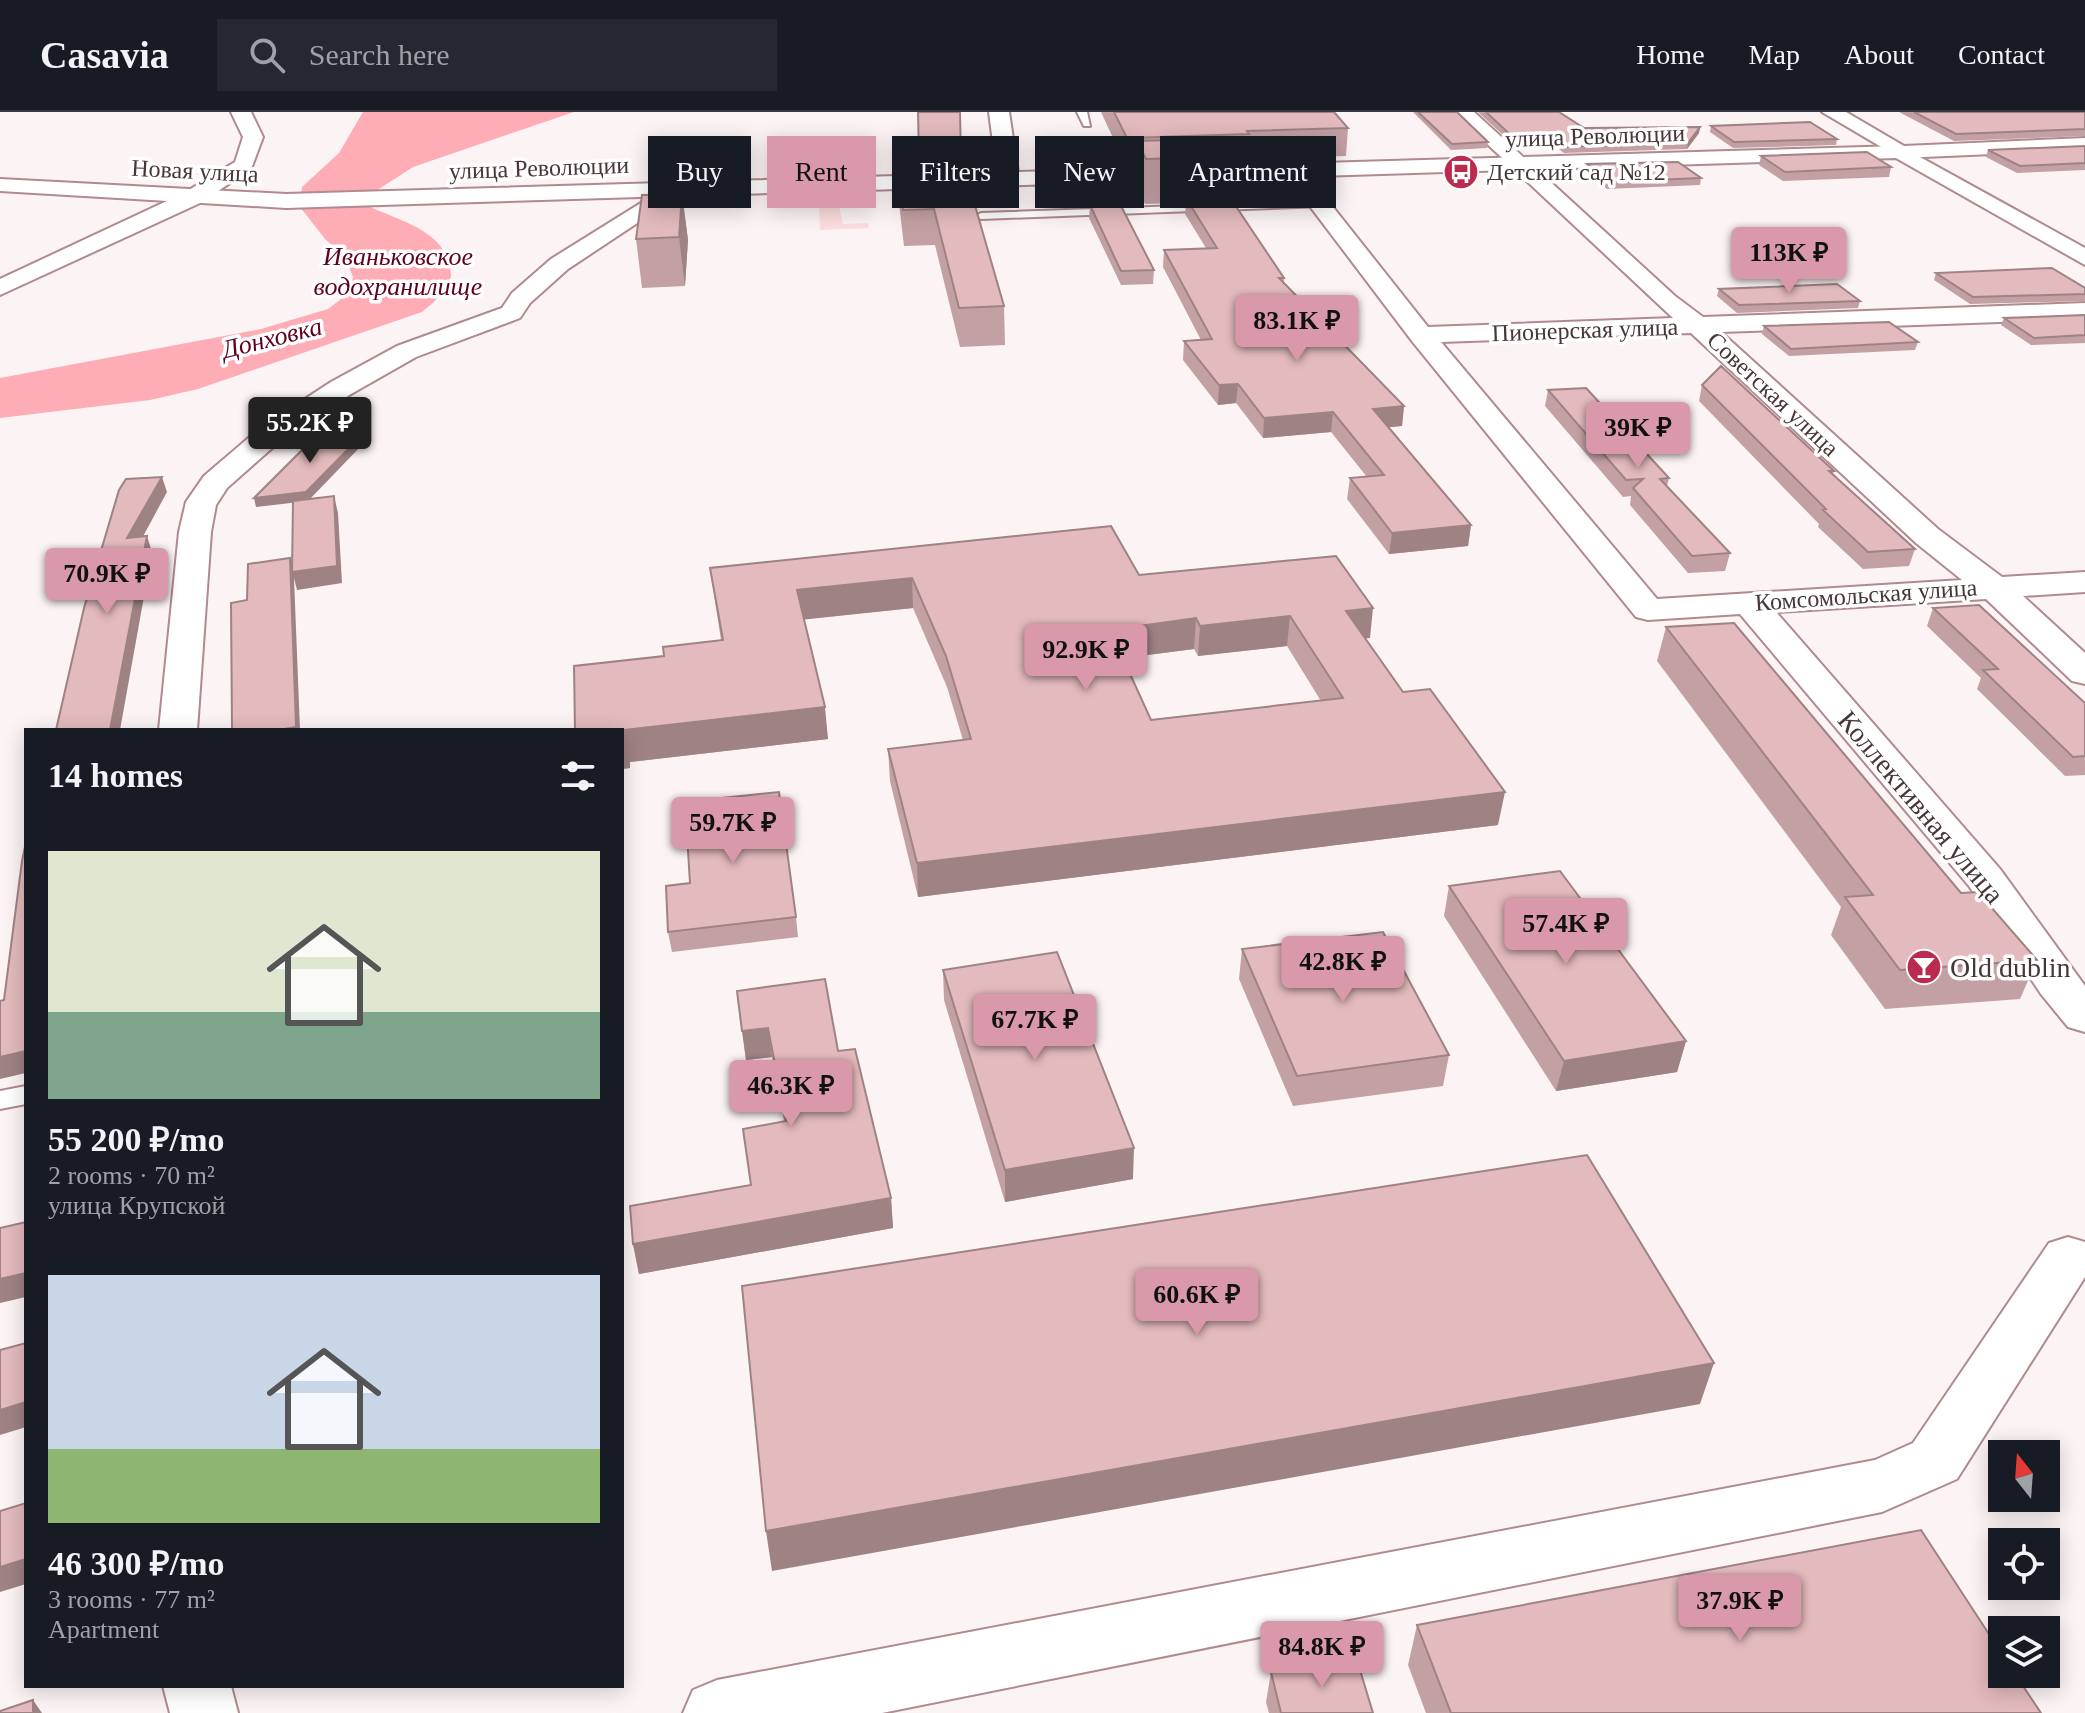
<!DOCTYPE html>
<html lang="en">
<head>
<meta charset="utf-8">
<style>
	:root { --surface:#171b24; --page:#242831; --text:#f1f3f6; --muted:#9ea1a6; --line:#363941; --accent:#d999ab }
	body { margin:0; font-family:Georgia,serif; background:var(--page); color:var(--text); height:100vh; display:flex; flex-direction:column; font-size:30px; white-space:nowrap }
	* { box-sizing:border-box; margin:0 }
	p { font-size:26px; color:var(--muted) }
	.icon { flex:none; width:44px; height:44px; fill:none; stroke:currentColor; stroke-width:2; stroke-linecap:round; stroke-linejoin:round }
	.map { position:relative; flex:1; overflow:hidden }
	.sheet { position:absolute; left:24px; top:616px; width:600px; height:960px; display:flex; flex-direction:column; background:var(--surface); border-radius:0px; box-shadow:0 4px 20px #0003 }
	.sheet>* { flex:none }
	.banner { position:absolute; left:648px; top:24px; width:760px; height:72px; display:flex; gap:16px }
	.needle { width:52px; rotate:343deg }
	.tools { position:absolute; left:1988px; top:1328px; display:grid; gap:16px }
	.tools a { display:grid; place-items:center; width:72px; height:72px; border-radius:0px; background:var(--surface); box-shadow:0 4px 20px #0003; font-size:40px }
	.price { position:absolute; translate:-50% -68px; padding:0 18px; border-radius:8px; background:var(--accent); color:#111; font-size:26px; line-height:52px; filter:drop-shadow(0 2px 4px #0008) }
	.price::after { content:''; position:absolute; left:50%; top:48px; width:24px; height:18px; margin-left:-12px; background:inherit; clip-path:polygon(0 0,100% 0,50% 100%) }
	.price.selected { background:#222; color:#fff }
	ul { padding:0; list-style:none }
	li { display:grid; align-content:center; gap:16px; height:424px; padding:0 24px }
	li span { display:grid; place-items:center; height:248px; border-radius:0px; color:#555 }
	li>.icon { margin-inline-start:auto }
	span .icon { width:144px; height:144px; fill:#fffc; stroke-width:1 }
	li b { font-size:34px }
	h2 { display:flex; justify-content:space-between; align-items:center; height:96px; padding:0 24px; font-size:34px }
	.pill { padding:0 28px; border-radius:0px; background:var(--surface); box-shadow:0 4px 20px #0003; font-size:28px; line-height:72px }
	.pill.selected { background:var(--accent); color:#111 }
	header { display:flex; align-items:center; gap:48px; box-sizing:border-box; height:112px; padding:0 40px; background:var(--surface); border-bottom:2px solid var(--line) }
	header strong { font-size:38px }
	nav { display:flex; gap:44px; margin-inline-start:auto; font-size:28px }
	.search { width:560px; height:72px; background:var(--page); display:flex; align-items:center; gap:20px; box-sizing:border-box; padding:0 28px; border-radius:0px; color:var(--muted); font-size:30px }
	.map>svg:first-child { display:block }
	.green { fill:#fedde0 }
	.water { fill:#feadb6 }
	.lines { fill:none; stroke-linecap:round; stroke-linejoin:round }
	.lane-casing { stroke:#b08a8e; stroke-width:4 }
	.street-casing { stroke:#b08a8e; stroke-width:4 }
	.secondary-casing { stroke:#b08a8e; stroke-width:4 }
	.lane { fill:#fff; fill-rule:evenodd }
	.street { fill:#fff; fill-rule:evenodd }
	.secondary { fill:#fff; fill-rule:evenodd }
	.wall { fill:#c3a0a3; fill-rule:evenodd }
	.shaded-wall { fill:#9f8284 }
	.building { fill:#e3babd; stroke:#9f8284; stroke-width:2; fill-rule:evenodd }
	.labels { text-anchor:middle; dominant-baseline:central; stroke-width:7; stroke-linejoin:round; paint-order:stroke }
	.far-street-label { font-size:24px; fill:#473738; stroke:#fff }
	.far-poi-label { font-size:24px; fill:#473738; stroke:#fff; text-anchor:start }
	.far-water-label { font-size:26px; font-style:italic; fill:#60001f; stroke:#fff }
	.street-label { font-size:28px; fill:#473738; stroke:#fff }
	.poi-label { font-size:28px; fill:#473738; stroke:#fff; text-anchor:start }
</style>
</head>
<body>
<header>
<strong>Casavia</strong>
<div class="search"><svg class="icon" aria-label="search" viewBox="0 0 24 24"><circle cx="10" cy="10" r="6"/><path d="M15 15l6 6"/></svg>Search here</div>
<nav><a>Home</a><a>Map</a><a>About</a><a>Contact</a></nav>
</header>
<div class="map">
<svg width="2085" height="1601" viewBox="0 0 2085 1601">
	<rect width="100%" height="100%" fill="#fcf3f4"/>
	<path class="green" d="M839,94L843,112L868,111L869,116L820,118L819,95Z"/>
	<path class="water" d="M363,0H574L413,55L365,86L366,93C399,109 451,119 451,165L435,189L422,200L198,277L150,288L0,306V266L261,217L328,197L349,181L353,165L345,145L325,127L300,95L302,75L339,41Z"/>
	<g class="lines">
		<defs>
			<path id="lane" d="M1077,0H1087L1090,14H1084Z
				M1320,89L1324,94L981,107L975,104L981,101Z
				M26,974V992L0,997V979Z"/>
			<path id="street" d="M231,0H251L263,25L251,57L200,91L0,183V167L184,81L235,50L243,25Z
				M1453,0H1474L1675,184L1703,205L2085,191V207L1721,220L1938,417L2002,465L2085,460V480L2023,484L2085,541V572L2072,569L1986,487L1776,500L2000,757L2085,874V920L2068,915L2041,882L1969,774L1740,502L1648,508L1636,505L1412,229L1284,60L1288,56H1302L1428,215L1673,206ZM1691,221L1916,431L1962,468L1657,487L1441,230Z
				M1822,0H1846L1904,34L2085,26V38L1900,46Z
				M673,71L684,77L681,82L568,157L530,191L520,206L416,245L351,282L279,330L227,376L216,393L211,420L197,618H159L179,420L186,390L204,364L259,317L331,270L397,234L502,196L512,181L551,147Z
				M2068,1125L2085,1130V1165L1957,1367L1882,1400L882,1601H683L693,1578L717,1568L1875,1348L1913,1331L2049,1131Z
				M163,1574H231L238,1601H170Z"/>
			<path id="secondary" d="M989,0H1009L1018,60L1900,34L2085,136V153L1896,46L286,96L0,79V67L286,82L997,61Z"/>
		</defs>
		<use href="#lane" class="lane-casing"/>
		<use href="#street" class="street-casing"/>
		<use href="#secondary" class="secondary-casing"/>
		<use href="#lane" class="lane"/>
		<use href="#street" class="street"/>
		<use href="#secondary" class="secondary"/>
	</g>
	<path class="wall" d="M1101,0H1334L1348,16L1346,44L1255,47L1253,88L1233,89L1284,166V171L1404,294L1402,314L1388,315L1471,413L1468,434L1389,442L1347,387L1350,366L1367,365L1331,320L1263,326L1236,291L1218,293L1183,248L1184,229L1201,228L1163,155L1164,138L1206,136L1185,102L1186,91L1145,92L1135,73L1136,54H1126Z
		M1413,0H1457L1488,30L1487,36L1451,38Z
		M1478,0H1559L1584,16L1700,15L1699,21L1687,37L1564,41L1554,33L1521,31L1516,35Z
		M1899,0H2085V24L1954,29Z
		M1711,14L1837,27L1836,33L1733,36L1710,20Z
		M1076,33L1116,48L1115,92L1154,158L1153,172L1121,173L1089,106L1090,94H1084L1076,77Z
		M2085,34V58L2017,61L1986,45L1988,38Z
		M1761,44L1891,55L1889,65L1783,69L1759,53Z
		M961,45L1004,194L1005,233L960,235L935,133L904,134L898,83L896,50L917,49L919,46Z
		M1587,52L1701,66L1700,73L1607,77L1585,59Z
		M682,82L688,128L685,174L642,176L636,127Z
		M1936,161L2085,176V189L1970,192L1934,168Z
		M1719,177L1860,189L1858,196L1737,201L1717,184Z
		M2085,203V231L2031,233L2001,213L2004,206Z
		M1764,214L1918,230L1915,238L1789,244L1762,222Z
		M1702,273L1834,359L1833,363L1915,437L1909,454L1863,457L1818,415L1819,412L1699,289Z
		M1548,278L1669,366L1667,374L1730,441L1725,459L1688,461L1630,393L1631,384L1623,385L1545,294Z
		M710,456L1139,463L1370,526H1365L1498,713L918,785L890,669L888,637L963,628L947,575L913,496L804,507L828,627L630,650V656L622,657V618L664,544L721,528ZM1287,534L1321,589L1151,608L1123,546L1194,537L1198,544Z
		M1933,496L2085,591V663L2065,664L1977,577L1981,566L1927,514Z
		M1666,515L2037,848L2020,887L1885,897L1831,823L1841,795L1657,549Z
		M690,771L796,805L798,825L672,840L668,820Z
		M1449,774L1686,929L1677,960L1556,979L1444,804Z
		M1242,837L1449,943L1443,974L1293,994L1239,867Z
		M943,858L1133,1067L1005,1090L944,888Z
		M737,879L838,939L891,1086L893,1116L639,1162L633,1132L751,1073L784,1009L772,945L746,948Z
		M1417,1513L2041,1601H1426L1408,1553Z
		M1271,1560L1373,1601H1269L1266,1590Z"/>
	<path class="shaded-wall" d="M1700,15L1699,21L1687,37L1688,31Z
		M1522,25L1521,31L1516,35L1517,29Z
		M682,82L688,128L685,174L679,125Z
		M1238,272L1236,291L1218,293L1219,273Z
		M1404,294L1402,314L1370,317L1373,297Z
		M1333,300L1331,320L1263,326L1264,306Z
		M362,323L364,331L308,389L256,395L254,386Z
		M162,365L167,380L133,443L127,426Z
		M334,384L338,401L342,471L297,478L294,466L300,618H279L290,446L293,460Z
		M1471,413L1468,434L1389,442L1392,421Z
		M147,424L152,440L120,618H110Z
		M912,466L913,496L800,508L797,478Z
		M1373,496L1370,526L1342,529L1346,499Z
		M1290,504L1287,534L1198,544L1200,514Z
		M1196,506L1194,537L1109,548L1110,518Z
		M825,595L828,627L630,650V656L622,657V625L625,618Z
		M1505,680L1498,713L918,785L917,751Z
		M768,916L772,945L746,948L742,919Z
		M1686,929L1677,960L1556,979L1564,949Z
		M26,939V961L0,967V945Z
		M1134,1036L1133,1067L1005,1090V1058Z
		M891,1086L893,1116L639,1162L633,1132Z
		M26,1161V1185L0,1191V1167Z
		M1714,1251L1700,1292L772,1459L766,1419Z
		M26,1290V1315L0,1323V1298Z
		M26,1447V1472L0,1480V1455Z
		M33,1588L42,1601H33Z"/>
	<path class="building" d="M918,0H960L961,45L919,46Z
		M1114,0H1334L1348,16L1247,19L1249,22L1127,26Z
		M1418,0H1457L1488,30L1452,32Z
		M1486,0H1559L1584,16L1700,15L1688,31L1565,35L1555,27L1522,25L1517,29Z
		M1914,0H2085V17L1956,22Z
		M1810,10L1837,27L1734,30L1711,14Z
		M1244,26L1256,44L1146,47L1137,29Z
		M1082,30H1106L1116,48L1085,49L1076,33Z
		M2085,34V51L2020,54L1988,38Z
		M1867,40L1891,55L1785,60L1761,44Z
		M961,45L1004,194L959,196L934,97L903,98L896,50L917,49L918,46Z
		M1678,50L1701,66L1609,70L1587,52Z
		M682,82L679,125L636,127L642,83Z
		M1229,84L1284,166H1279L1404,294L1373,297L1471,413L1392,421L1350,366L1384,363L1333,300L1264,306L1238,272L1219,273L1184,229L1212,227L1164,138L1217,136L1186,86Z
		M1120,92L1154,158L1121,159L1090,93Z
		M2052,156L2085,176V182L1973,185L1936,161Z
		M1837,172L1860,189L1739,193L1719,177Z
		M2085,203V223L2034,226L2004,206Z
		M1889,210L1918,230L1791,237L1764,214Z
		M1721,254L1834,359H1829L1915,437L1868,440L1823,398L1826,397L1702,273Z
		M1586,276L1669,366L1660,367L1730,441L1692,444L1633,376L1643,367L1626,368L1548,278Z
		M319,321L362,323L306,380L254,386Z
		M162,365L127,426L147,424L110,618H56L84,496L119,378L126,367Z
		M334,384L337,454L292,460L293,389Z
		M1111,414L1139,463L1336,444L1373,496L1346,499L1403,580L1430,577L1505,680L917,751L888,637L971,627L946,544L912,466L797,478L825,595L625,618V625H622V618H575L574,554L664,544L663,535L723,528L710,456ZM1290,504L1343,586L1151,608L1110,518L1196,506L1200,514Z
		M290,446L296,615L279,618H232L231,491L247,488L248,452Z
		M1979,493L2085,591V644L2073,645L1983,558L1998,557L1933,496Z
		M1734,511L1961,781L1978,780L2037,848L1900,858L1845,785L1873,783L1666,515Z
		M779,680L796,805L668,820L666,774L690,771L685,690Z
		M26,730V939L0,945V889L4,888L22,749Z
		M1560,759L1686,929L1564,949L1449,774Z
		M1383,820L1449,943L1297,964L1242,837Z
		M1057,840L1134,1036L1005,1058L943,858Z
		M825,867L838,939L855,937L891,1086L633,1132L630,1094L751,1073L743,1017L786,1009L768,916L742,919L737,879Z
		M1587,1043L1714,1251L766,1419L742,1174Z
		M26,1110V1161L0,1167V1116Z
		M26,1231V1290L0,1298V1238Z
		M26,1391V1447L0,1455V1399Z
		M1921,1418L2002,1542V1562H2015L2041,1601H1451L1417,1513Z
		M1357,1548L1373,1601H1281L1271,1560Z
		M33,1588V1601H0V1599Z"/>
	<defs>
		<symbol id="bus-disc" viewBox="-11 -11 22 22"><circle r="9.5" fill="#bb2a4f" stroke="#fff"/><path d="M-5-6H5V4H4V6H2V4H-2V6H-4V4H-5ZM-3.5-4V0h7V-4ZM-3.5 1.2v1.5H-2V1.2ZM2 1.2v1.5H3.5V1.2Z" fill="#fff"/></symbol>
		<symbol id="bar-disc" viewBox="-11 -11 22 22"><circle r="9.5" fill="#bb2a4f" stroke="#fff"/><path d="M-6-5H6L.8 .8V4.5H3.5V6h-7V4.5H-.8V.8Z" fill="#fff"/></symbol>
	</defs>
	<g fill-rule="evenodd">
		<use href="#bus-disc" x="1441" y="40" width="40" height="40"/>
		<use href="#bar-disc" x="1904" y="835" width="40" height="40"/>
	</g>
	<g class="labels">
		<g class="far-street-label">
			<text transform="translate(1595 24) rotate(-2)">улица Революции</text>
			<text transform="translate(539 56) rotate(-2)">улица Революции</text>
			<text transform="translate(195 59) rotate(3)">Новая улица</text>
			<text transform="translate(1585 218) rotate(-2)">Пионерская улица</text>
			<text transform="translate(1773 282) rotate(43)">Советская улица</text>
			<text transform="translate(1866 483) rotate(-4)">Комсомольская улица</text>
		</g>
		<g class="far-poi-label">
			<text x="1487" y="60">Детский сад №12</text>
		</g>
		<g class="far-water-label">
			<text x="398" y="144">Иваньковское<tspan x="398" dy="30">водохранилище</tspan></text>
			<text transform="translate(272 226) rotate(-14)">Донховка</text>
		</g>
		<g class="street-label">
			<text transform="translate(1921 695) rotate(50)">Коллективная улица</text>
		</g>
		<g class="poi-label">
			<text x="1950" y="855">Old dublin</text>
		</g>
	</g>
</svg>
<div class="tools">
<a><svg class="needle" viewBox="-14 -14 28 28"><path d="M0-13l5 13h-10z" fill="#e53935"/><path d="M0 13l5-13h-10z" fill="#9ea1a6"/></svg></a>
<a><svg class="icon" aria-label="locate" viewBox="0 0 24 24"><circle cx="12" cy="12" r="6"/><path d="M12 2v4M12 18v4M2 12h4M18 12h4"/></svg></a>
<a><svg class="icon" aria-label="layers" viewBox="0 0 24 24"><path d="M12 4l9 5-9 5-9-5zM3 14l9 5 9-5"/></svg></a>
</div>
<b class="price" style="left:1789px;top:183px">113K ₽</b>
<b class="price" style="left:1297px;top:251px">83.1K ₽</b>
<b class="price selected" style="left:310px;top:353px">55.2K ₽</b>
<b class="price" style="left:1638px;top:358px">39K ₽</b>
<b class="price" style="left:107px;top:504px">70.9K ₽</b>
<b class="price" style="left:1086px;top:580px">92.9K ₽</b>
<b class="price" style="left:733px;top:753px">59.7K ₽</b>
<b class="price" style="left:1566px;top:854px">57.4K ₽</b>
<b class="price" style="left:1343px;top:892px">42.8K ₽</b>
<b class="price" style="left:1035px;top:950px">67.7K ₽</b>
<b class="price" style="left:791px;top:1016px">46.3K ₽</b>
<b class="price" style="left:1197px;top:1225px">60.6K ₽</b>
<b class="price" style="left:1740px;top:1531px">37.9K ₽</b>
<b class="price" style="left:1322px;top:1577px">84.8K ₽</b>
<div class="banner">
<a class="pill">Buy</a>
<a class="pill selected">Rent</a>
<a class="pill">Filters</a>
<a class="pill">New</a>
<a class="pill">Apartment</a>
</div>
<section class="sheet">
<h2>14 homes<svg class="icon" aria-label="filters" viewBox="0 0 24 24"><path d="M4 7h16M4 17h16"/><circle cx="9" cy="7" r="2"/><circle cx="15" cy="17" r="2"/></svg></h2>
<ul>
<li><span style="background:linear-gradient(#dfe7d0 65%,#7fa58c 0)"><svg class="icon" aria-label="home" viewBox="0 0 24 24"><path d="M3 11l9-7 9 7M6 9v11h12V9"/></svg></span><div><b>55 200 ₽/mo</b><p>2 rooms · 70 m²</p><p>улица Крупской</p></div></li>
<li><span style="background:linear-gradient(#c9d6e8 70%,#8fb573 0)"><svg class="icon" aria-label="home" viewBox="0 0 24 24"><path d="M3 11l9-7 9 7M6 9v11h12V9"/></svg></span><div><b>46 300 ₽/mo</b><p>3 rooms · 77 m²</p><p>Apartment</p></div></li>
</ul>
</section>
</div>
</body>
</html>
